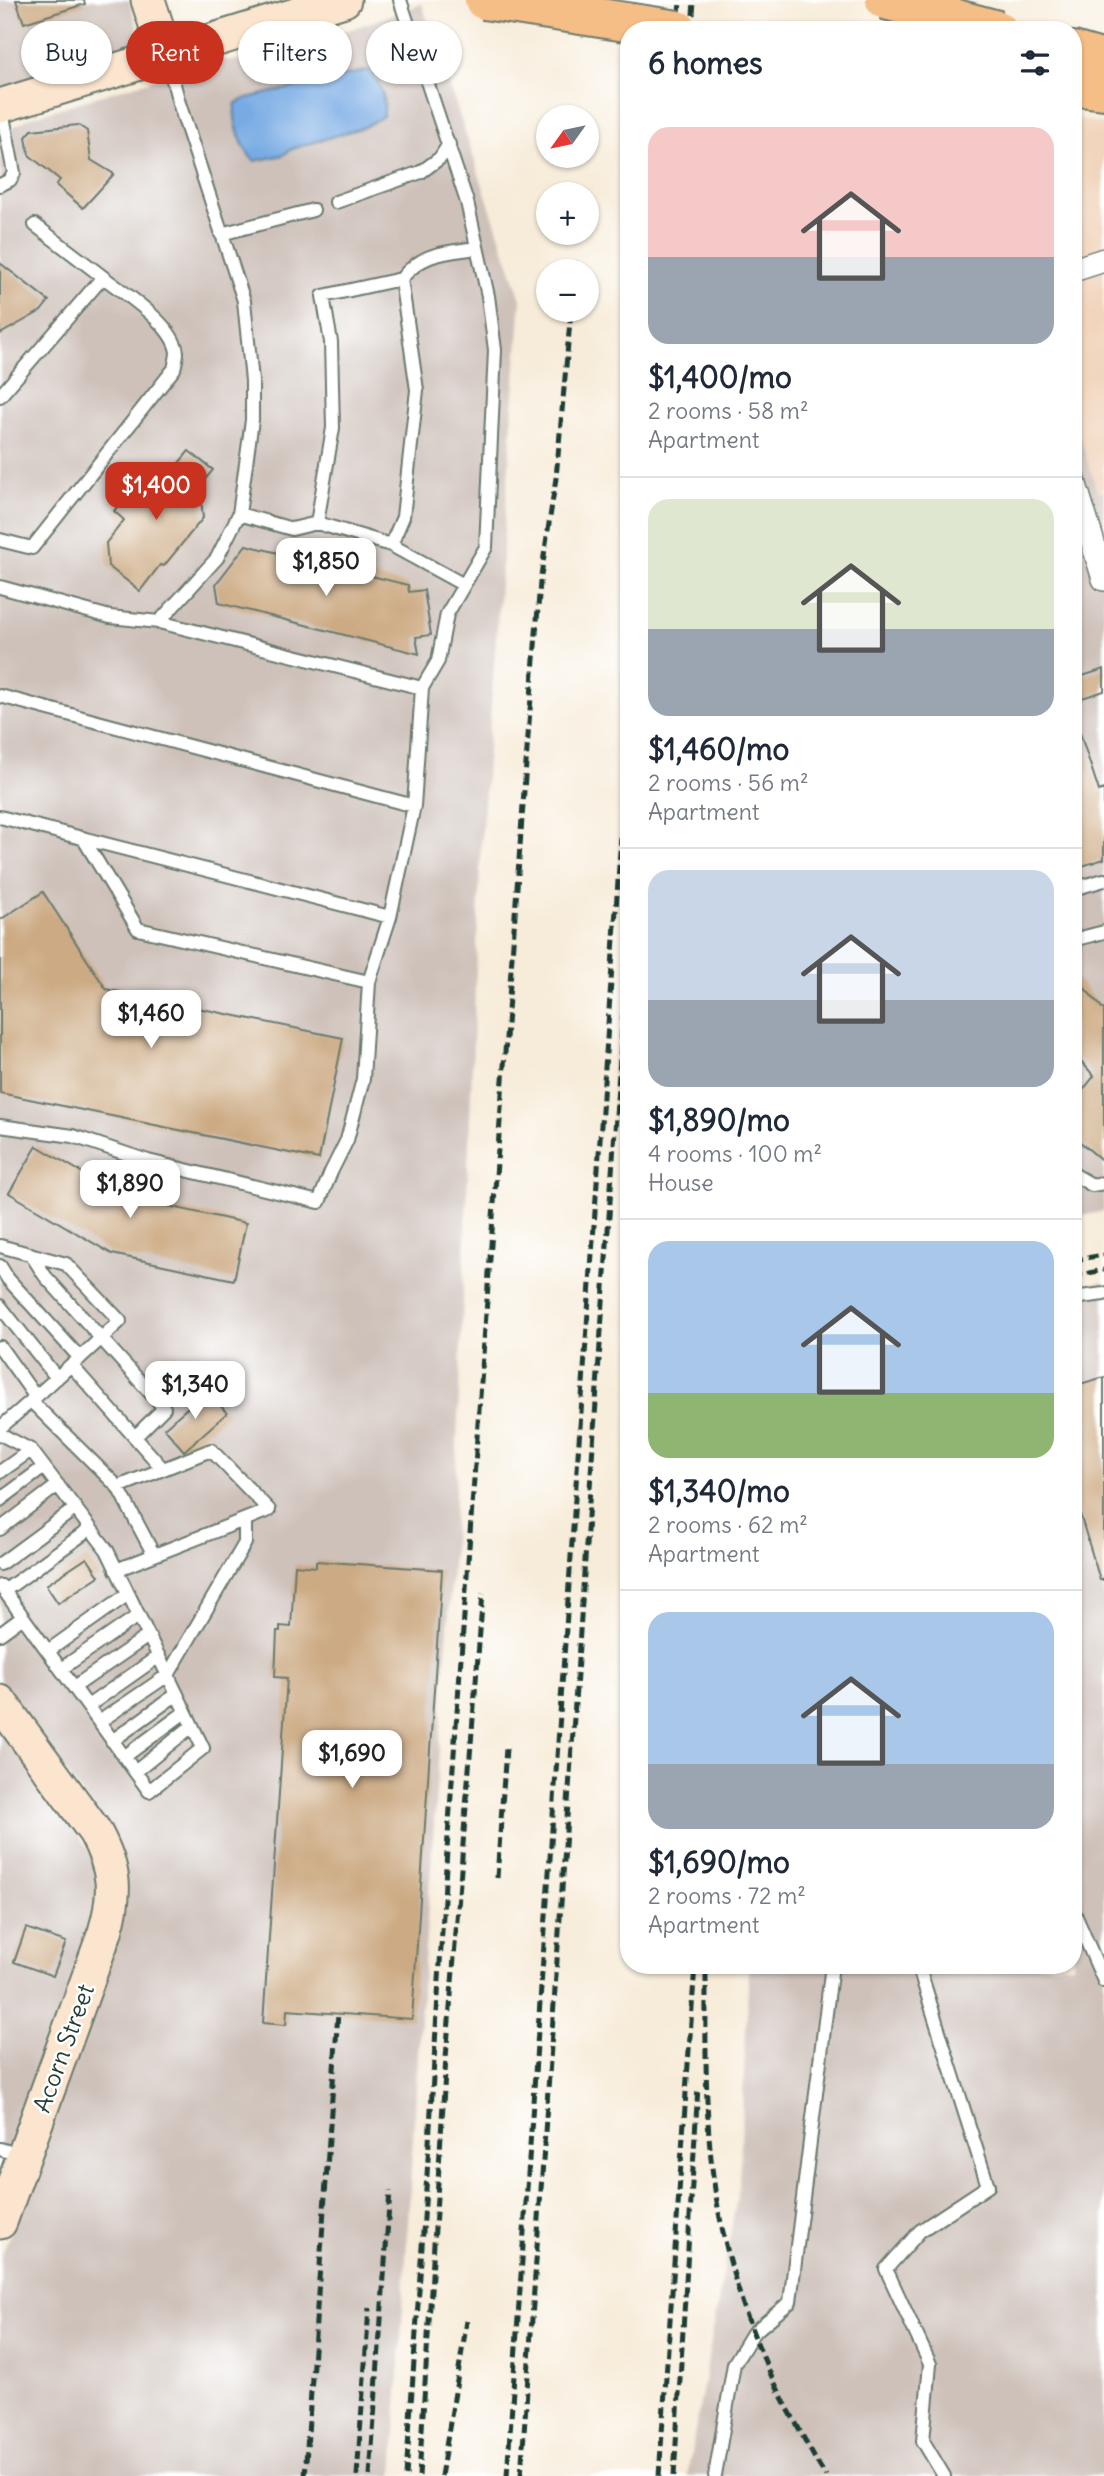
<!DOCTYPE html>
<html lang="en">
<head>
<meta charset="utf-8">
<style>
	:root { --surface:#fff; --page:#f2f2f3; --text:#1f2937; --muted:#747a83; --line:#e0e1e3; --accent:#c8321e }
	body { margin:0; font-family:Delius,sans-serif; background:var(--page); color:var(--text); height:100vh; display:flex; flex-direction:column; font-size:26px; white-space:nowrap }
	* { box-sizing:border-box; margin:0 }
	p { font-size:23px; color:var(--muted) }
	.icon { flex:none; width:38px; height:38px; fill:none; stroke:currentColor; stroke-width:2; stroke-linecap:round; stroke-linejoin:round }
	.map { position:relative; flex:1; overflow:hidden }
	.panel { position:absolute; left:620px; top:21px; width:462px; height:1953px; display:flex; flex-direction:column; background:var(--surface); border-radius:28px; box-shadow:0 2px 5px #0004 }
	.panel>* { flex:none }
	.guide { position:absolute; left:21px; top:21px; width:494px; height:63px; display:flex; gap:14px }
	.needle { width:46px; rotate:237deg }
	.controls { position:absolute; left:536px; top:105px; display:grid; gap:14px }
	.controls a { display:grid; place-items:center; width:63px; height:63px; border-radius:50%; background:var(--surface); box-shadow:0 2px 5px #0004; font-size:35px }
	.price { position:absolute; translate:-50% -60px; padding:0 16px; border-radius:14px; background:#fff; color:#222; font-size:23px; line-height:46px; filter:drop-shadow(0 2px 4px #0008) }
	.price::after { content:''; position:absolute; left:50%; top:42px; width:21px; height:16px; margin-left:-10px; background:inherit; clip-path:polygon(0 0,100% 0,50% 100%) }
	.price.on { background:var(--accent); color:#fff }
	ul { padding:0; list-style:none }
	li { display:grid; align-content:center; gap:14px; height:371px; padding:0 28px }
	li+li { border-top:2px solid var(--line) }
	li span { display:grid; place-items:center; height:217px; border-radius:21px; color:#555 }
	li>.icon { margin-inline-start:auto }
	span .icon { width:126px; height:126px; fill:#fffc; stroke-width:1 }
	li b { font-size:30px }
	h2 { display:flex; justify-content:space-between; align-items:center; height:84px; padding:0 28px; font-size:30px }
	.pill { padding:0 24px; border-radius:32px; background:var(--surface); box-shadow:0 2px 5px #0004; font-size:24px; line-height:63px }
	.pill.on { background:var(--accent); color:#fff }
	.map>svg:first-child { display:block }
	.built { fill:#f1d5bd }
	.industrial { fill:#cec1ba }
	.water { fill:#78abe4; stroke:#4c748c; stroke-width:2 }
	.building { fill:#ccaa83 }
	.lines { fill:none; stroke-linecap:round; stroke-linejoin:round }
	.lane-casing { stroke:#6b7a6e; stroke-width:16 }
	.street-casing { stroke:#6b7a6e; stroke-width:26 }
	.secondary-casing { stroke:#6b7a6e; stroke-width:37 }
	.highway-casing { stroke:#6b7a6e; stroke-width:42 }
	.lane { stroke:#fff; stroke-width:12 }
	.street { stroke:#fff; stroke-width:23 }
	.secondary { stroke:#fbe5cf; stroke-width:33 }
	.highway { stroke:#f6be87; stroke-width:38 }
	.rail { stroke:#1f3d34; stroke-width:5; stroke-dasharray:10 5; stroke-linecap:butt }
	.highway-bridge-casing { stroke:#6b7a6e; stroke-width:42; stroke-linecap:butt }
	.highway-bridge { stroke:#f6be87; stroke-width:38 }
	.labels { text-anchor:middle; dominant-baseline:central; stroke-width:5; stroke-linejoin:round; paint-order:stroke }
	.street-label { font-size:24px; fill:#1f3d34; stroke:#fff }
</style>
</head>
<body>
<div class="map">
<svg width="1104" height="2476" viewBox="0 0 1104 2476">
	<rect width="100%" height="100%" fill="#fff"/>
	<filter id="ink" filterUnits="userSpaceOnUse"><feTurbulence type="fractalNoise" baseFrequency=".0143" numOctaves="2"/><feDisplacementMap in="SourceGraphic" scale="14" xChannelSelector="R" yChannelSelector="G"/><feConvolveMatrix kernelMatrix="1 2 1 2 8 2 1 2 1" color-interpolation-filters="sRGB"/></filter>
	<filter id="wash" filterUnits="userSpaceOnUse"><feTurbulence type="fractalNoise" baseFrequency=".00686" numOctaves="4" result="noise"/><feDisplacementMap in="SourceGraphic" scale="28" xChannelSelector="R" yChannelSelector="G"/><feGaussianBlur stdDeviation="1.57" result="paint"/><feColorMatrix in="noise" values="0 0 0 0 0 0 0 0 0 0 0 0 0 0 0 0 0 1.4 0 .05"/><feComposite in="paint" operator="in"/></filter>
	<g filter="url(#wash)">
		<rect width="100%" height="100%" fill="#f7ecd9"/>
		<path class="built" d="M1073,118L1104,124V491L1098,493L1073,416Z"/>
		<path class="industrial" d="M0,0H129L141,39L135,47L0,90Z
			M422,4L521,299L481,844L452,1568L420,2020L393,2476H0V2261L119,1930L107,1829L0,1680V135L31,117L217,60L260,61Z
			M1073,416L1098,493L1104,491V1211L1073,1218Z
			M1104,1282V2476H687L739,2185L749,1965H1073V1286Z
			M0,1719L92,1855L99,1887L97,1921L0,2187Z"/>
		<path class="water" d="M369,70C380,80 387,101 383,116L364,127L292,149L283,155L255,161C242,151 231,118 236,103L247,98Z"/>
		<g id="blocks">
			<path class="building" d="M16,0H84L85,4L24,23Z
				M78,125L87,131L91,160L114,174L83,208L56,185L60,180L29,155L26,137L32,130Z
				M0,263L49,301L41,311L0,334Z
				M189,451L213,470L187,501L201,499L203,518L164,566L160,565L140,591L108,566L106,543L124,520L114,511L143,476L158,488Z
				M246,545L408,585L409,592L424,590L431,635L416,637L419,654L219,603L216,584Z
				M1104,669V691L1073,701V679Z
				M1073,721H1076L1099,791L1104,789V859L1073,869Z
				M43,892L106,989L343,1038L319,1159L0,1093V920Z
				M1073,975L1104,1010V1162L1073,1136V1103L1094,1076L1073,1052Z
				M37,1146L122,1196L246,1223L234,1280L112,1254L9,1193Z
				M1104,1377V1580H1100L1073,1491V1386Z
				M207,1391L227,1413L184,1451L164,1428Z
				M87,1558L99,1576L58,1603L46,1585Z
				M316,1561L442,1570L412,2019L287,2010L286,2025L263,2023L287,1678L275,1677L277,1631H280V1626L291,1627L295,1565L316,1567Z
				M26,1928L66,1942L53,1976L14,1962Z"/>
		</g>
	</g>
	<g filter="url(#ink)">
		<use href="#blocks" fill-opacity="0" stroke="#6b7a6e" stroke-width="2"/>
		<g class="lines">
			<defs>
				<path id="lane" d="M0,185L10,180L14,173L1,106
					M336,202L421,172L440,158L449,144
					M221,234L313,210
					M401,279C423,252 444,253 477,248
					M0,396L103,277L35,225
					M239,514L292,529L317,523L391,545L464,585
					M317,523L333,428L331,342L323,296L401,279L417,390L403,517L391,545
					M0,540L32,548L174,369C175,364 177,357 177,352C173,324 125,294 103,277
					M0,587L110,617L159,622L422,688
					M159,622L217,558L239,514L252,420V381L244,301L179,103L167,58
					M0,696L414,806
					M0,817L390,917
					M83,838L138,929L369,982
					M1073,889L1104,880
					M1073,940L1104,932
					M0,1126L73,1136L148,1161L319,1202L331,1172L347,1140L363,1079L369,982L390,917L414,806L422,688L438,661L447,614L486,547L495,350L488,296L467,202L400,0
					M1073,1174L1092,1185L1104,1183
					M0,1246L66,1264L120,1321L72,1365
					M31,1254L45,1276L164,1408L135,1437
					M0,1266L8,1279L80,1358
					M1073,1298L1104,1294
					M0,1306L57,1378
					M0,1347L35,1396
					M31,1401L71,1365L163,1469
					M0,1428L31,1401L118,1487L211,1450L269,1510L116,1570
					M0,1434L31,1450L107,1550L203,1748L149,1791L23,1617
					M0,1472L31,1450
					M118,1487L154,1555
					M0,1500L44,1467
					M0,1529L58,1485
					M0,1564L76,1508
					M4,1591L90,1529
					M0,1634L23,1617L1,1586
					M48,1651L128,1594
					M61,1669L139,1615
					M74,1687L148,1636
					M88,1706L159,1656
					M99,1722L168,1675L245,1543V1520
					M112,1741L177,1694
					M124,1757L185,1712
					M135,1772L192,1726
					M1073,1910L1104,1981
					M918,1965L988,2186L920,2231L886,2269L930,2364L923,2441L944,2476
					M0,2149L23,2156
					M715,2476L734,2364L753,2333L790,2302L832,1965"/>
				<path id="street" d="M1073,270L1104,260
					M1073,478L1104,579"/>
				<path id="secondary" d="M148,0L166,55
					M0,106L344,0
					M0,1702L95,1832C115,1869 117,1892 105,1932L0,2222"/>
				<path id="highway" d="M1073,51L1104,60
					M1073,86L1104,90"/>
			</defs>
			<use href="#lane" class="lane-casing"/>
			<use href="#street" class="street-casing"/>
			<use href="#secondary" class="secondary-casing"/>
			<use href="#highway" class="highway-casing"/>
			<use href="#lane" class="lane"/>
			<use href="#street" class="street"/>
			<use href="#secondary" class="secondary"/>
			<use href="#highway" class="highway"/>
			<path class="rail" d="M678,30L680,0
				M692,30L694,0
				M574,271L575,258
				M1073,1260L1104,1255
				M1073,1276L1104,1270
				M497,1878L506,1748
				M706,1973C706,2047 704,2123 716,2196C729,2273 754,2348 792,2416C803,2436 813,2457 826,2476
				M305,2476L338,2013
				M357,2476L369,2308
				M370,2476L390,2191
				M406,2476L427,2175L447,1850L528,736L540,582L556,478L571,310
				M419,2476L446,2058L483,1593
				M441,2476L467,2321
				M507,2476L628,737
				M521,2476L628,944
				M659,2476L695,1965
				M674,2476L698,2087"/>
			<defs>
				<path id="highway-bridge" d="M484,0L678,30
					M885,0L998,30"/>
			</defs>
			<use href="#highway-bridge" class="highway-bridge-casing"/>
			<use href="#highway-bridge" class="highway-bridge"/>
		</g>
	</g>
	<g class="labels">
		<g class="street-label">
			<text transform="translate(63 2048) rotate(-70)">Acorn Street</text>
		</g>
	</g>
</svg>
<div class="controls">
<a><svg class="needle" viewBox="-14 -14 28 28"><path d="M0-13l5 13h-10z" fill="#e53935"/><path d="M0 13l5-13h-10z" fill="#747a83"/></svg></a>
<a>+</a>
<a>−</a>
</div>
<b class="price on" style="left:156px;top:522px">$1,400</b>
<b class="price" style="left:326px;top:598px">$1,850</b>
<b class="price" style="left:151px;top:1050px">$1,460</b>
<b class="price" style="left:130px;top:1220px">$1,890</b>
<b class="price" style="left:195px;top:1421px">$1,340</b>
<b class="price" style="left:352px;top:1790px">$1,690</b>
<div class="guide">
<a class="pill">Buy</a>
<a class="pill on">Rent</a>
<a class="pill">Filters</a>
<a class="pill">New</a>
</div>
<section class="panel">
<h2>6 homes<svg class="icon" aria-label="filters" viewBox="0 0 24 24"><path d="M4 7h16M4 17h16"/><circle cx="9" cy="7" r="2"/><circle cx="15" cy="17" r="2"/></svg></h2>
<ul>
<li><span style="background:linear-gradient(#f6c9c9 60%,#9aa5b1 0)"><svg class="icon" aria-label="home" viewBox="0 0 24 24"><path d="M3 11l9-7 9 7M6 9v11h12V9"/></svg></span><div><b>$1,400/mo</b><p>2 rooms · 58 m²</p><p>Apartment</p></div></li>
<li><span style="background:linear-gradient(#dfe7d0 60%,#9aa5b1 0)"><svg class="icon" aria-label="home" viewBox="0 0 24 24"><path d="M3 11l9-7 9 7M6 9v11h12V9"/></svg></span><div><b>$1,460/mo</b><p>2 rooms · 56 m²</p><p>Apartment</p></div></li>
<li><span style="background:linear-gradient(#c9d6e8 60%,#9aa5b1 0)"><svg class="icon" aria-label="home" viewBox="0 0 24 24"><path d="M3 11l9-7 9 7M6 9v11h12V9"/></svg></span><div><b>$1,890/mo</b><p>4 rooms · 100 m²</p><p>House</p></div></li>
<li><span style="background:linear-gradient(#a9c7e8 70%,#8fb573 0)"><svg class="icon" aria-label="home" viewBox="0 0 24 24"><path d="M3 11l9-7 9 7M6 9v11h12V9"/></svg></span><div><b>$1,340/mo</b><p>2 rooms · 62 m²</p><p>Apartment</p></div></li>
<li><span style="background:linear-gradient(#a9c7e8 70%,#9aa5b1 0)"><svg class="icon" aria-label="home" viewBox="0 0 24 24"><path d="M3 11l9-7 9 7M6 9v11h12V9"/></svg></span><div><b>$1,690/mo</b><p>2 rooms · 72 m²</p><p>Apartment</p></div></li>
</ul>
</section>
</div>
</body>
</html>
